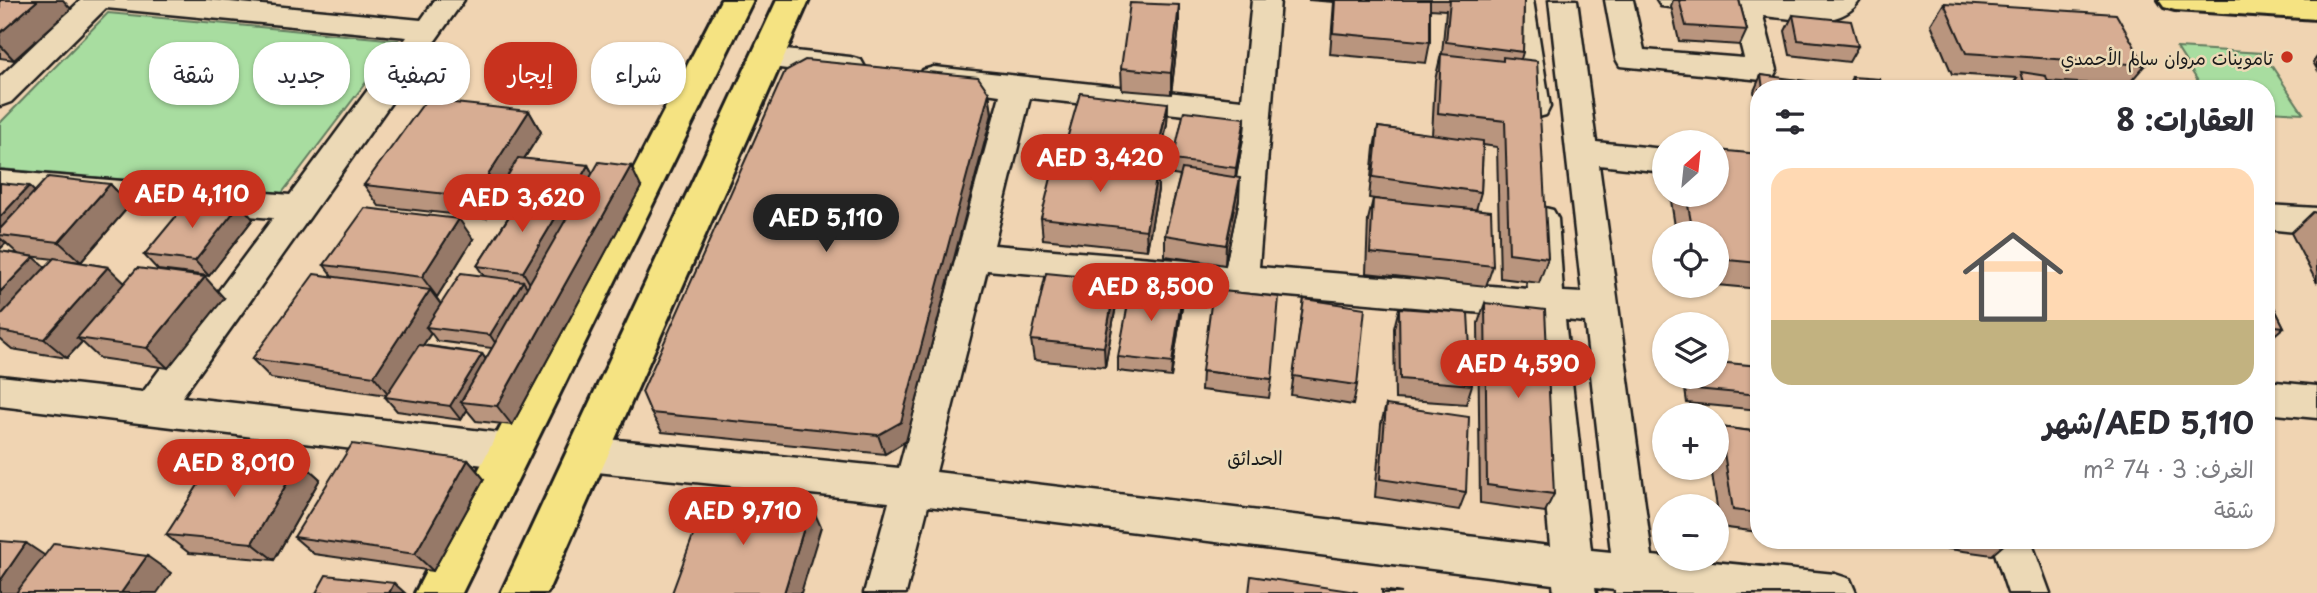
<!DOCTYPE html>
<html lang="ar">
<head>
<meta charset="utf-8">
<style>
	:root { --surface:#fff; --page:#f7f7f7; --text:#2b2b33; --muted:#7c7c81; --accent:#c8321e }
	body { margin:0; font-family:"Playpen Sans","Playpen Sans Arabic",sans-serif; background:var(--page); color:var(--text); direction:rtl; height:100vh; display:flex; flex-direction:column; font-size:26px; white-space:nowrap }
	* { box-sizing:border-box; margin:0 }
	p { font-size:23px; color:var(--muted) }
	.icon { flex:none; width:38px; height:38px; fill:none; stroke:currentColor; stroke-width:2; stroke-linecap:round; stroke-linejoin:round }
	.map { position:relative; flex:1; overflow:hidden; direction:ltr }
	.drawer { position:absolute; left:1750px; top:80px; width:525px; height:469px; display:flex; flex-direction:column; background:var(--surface); border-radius:28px; box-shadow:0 2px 5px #0004; direction:rtl }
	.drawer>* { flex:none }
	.banner { position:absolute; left:21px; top:42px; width:665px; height:63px; direction:rtl; display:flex; gap:14px }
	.needle { width:46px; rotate:27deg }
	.buttons { position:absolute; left:1652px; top:130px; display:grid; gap:14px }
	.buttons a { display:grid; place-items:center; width:77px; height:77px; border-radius:50%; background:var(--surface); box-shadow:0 2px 5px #0004; font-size:35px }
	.price { position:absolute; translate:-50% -60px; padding:0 16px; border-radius:24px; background:var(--accent); color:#fff; font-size:23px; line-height:46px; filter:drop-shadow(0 2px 4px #0008) }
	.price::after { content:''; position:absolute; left:50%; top:42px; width:21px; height:16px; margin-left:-10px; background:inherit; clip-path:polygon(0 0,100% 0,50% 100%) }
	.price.current { background:#222; color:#fff }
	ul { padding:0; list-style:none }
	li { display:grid; align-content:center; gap:14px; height:371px; padding:0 21px }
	li span { display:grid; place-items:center; height:217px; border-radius:21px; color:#555 }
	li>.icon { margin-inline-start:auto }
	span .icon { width:126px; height:126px; fill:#fffc; stroke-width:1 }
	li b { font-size:30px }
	h2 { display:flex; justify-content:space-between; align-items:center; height:84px; padding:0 21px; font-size:30px }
	.tag { padding:0 24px; border-radius:28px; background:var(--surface); box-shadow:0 2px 5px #0004; font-size:24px; line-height:63px }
	.tag.current { background:var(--accent); color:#fff }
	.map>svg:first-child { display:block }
	.green { fill:#a8dda0; stroke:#627c5e; stroke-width:2 }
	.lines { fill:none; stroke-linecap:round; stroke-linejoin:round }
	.minor-casing { stroke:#1c1c1c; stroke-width:5 }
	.major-casing { stroke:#1c1c1c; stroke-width:6 }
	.minor { fill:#ecd9b6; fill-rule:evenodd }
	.major { fill:#f5e382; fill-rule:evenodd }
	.wall { fill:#b9957e; stroke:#1c1c1c; stroke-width:2; fill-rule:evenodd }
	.shaded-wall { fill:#967967; stroke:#1c1c1c; stroke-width:2 }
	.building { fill:#d7ad93; stroke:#1c1c1c; stroke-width:2 }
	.poi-dot { fill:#c8321e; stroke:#ecd9b6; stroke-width:2.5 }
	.labels { text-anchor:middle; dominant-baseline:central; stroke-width:5; stroke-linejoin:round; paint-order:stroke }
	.poi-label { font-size:18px; fill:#1c1c1c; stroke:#ecd9b6; text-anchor:end }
	.neighbourhood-label { font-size:19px; fill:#1c1c1c; stroke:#ecd9b6 }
</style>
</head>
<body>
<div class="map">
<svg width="2317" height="593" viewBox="0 0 2317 593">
	<rect width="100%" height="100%" fill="#f0d4b2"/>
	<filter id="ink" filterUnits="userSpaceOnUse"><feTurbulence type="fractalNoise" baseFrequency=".0143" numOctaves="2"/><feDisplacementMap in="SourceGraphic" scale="14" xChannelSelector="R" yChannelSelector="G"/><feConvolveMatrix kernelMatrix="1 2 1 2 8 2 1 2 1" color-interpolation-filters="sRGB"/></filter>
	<g filter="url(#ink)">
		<path class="green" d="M108,13L398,40L282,193L0,169V123Z
			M2177,48L2263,53L2303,113L2266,111V89H2203Z"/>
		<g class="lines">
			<defs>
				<path id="minor" d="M81,0H209L421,20L435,0H464L182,397L509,434L523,439L528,451L523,463L509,468L0,406V376L143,392L273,218L0,195V171L290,195L407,37L106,8L11,102L0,106V77Z
					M1252,0H1280L1259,267L1528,289L1524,219L1529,210L1541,207L1553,210L1558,219L1563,292L1582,293L1549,0H1577L1596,142L1664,149V172L1599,165L1652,556L1835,574L1850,579L1856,593H1615V590L1595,588L1596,593H1554L1553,584L928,506L906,593H864L889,502L587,471L573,466L568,454L573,442L587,437L899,468L1000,95L923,84L919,77L923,70L934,67L1242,100ZM1030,98L1240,121L1225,264L994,245ZM987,270L1529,317L1550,546L936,472ZM1565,320L1585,322L1611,552L1591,550Z
					M1505,0H1533L1550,107L1546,115L1535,118L1524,115L1520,107Z
					M1605,0H1633L1644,50L1744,58L1733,14L1661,6L1657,0H1860C1840,31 1794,18 1763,16L1777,70L1773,77L1762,80L1620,66L1616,59Z
					M767,48L850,57L861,60L865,67L861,74L850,77L756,65L752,58L756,51Z
					M2266,205L2317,208V234L2266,229Z
					M2266,381L2317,386V418L2266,413Z
					M1991,541H2031L2050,593H2008Z"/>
				<path id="major" d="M721,0H753L462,593H415Z
					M777,0H809L547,593H501Z
					M2159,0H2317V19L2175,10L2164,7Z"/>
			</defs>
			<use href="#minor" class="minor-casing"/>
			<use href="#major" class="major-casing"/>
			<use href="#minor" class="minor"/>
			<use href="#major" class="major"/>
		</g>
		<path class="wall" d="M0,0L71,9L14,60L0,58Z
			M1308,0H1524L1523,52L1521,59L1548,258L1539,283L1500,278L1497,147L1483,145L1481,192L1476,210L1493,266L1486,286L1366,273L1368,220L1373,199L1388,201L1369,198L1374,148L1378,127L1432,135L1435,80L1441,54H1442L1446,10L1430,9V42L1426,63L1330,54L1334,2Z
			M1673,0H1739L1747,30L1740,45L1679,41L1671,6Z
			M1944,3L2145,65L2127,86L2048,81L2050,89H2011L2010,88L2017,78L1952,74L1931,24Z
			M1793,15L1858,46L1849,62L1790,55L1785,31Z
			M1179,27L1171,94L1122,90L1121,68Z
			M2317,57V69L2313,62Z
			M1761,75L1839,89H1759V117H1757L1754,91Z
			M1852,77L1883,89H1849L1848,85Z
			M989,93L992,114L906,441L885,454L662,432L651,413Z
			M1168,103L1167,124L1158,170V190L1147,250L1043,239L1041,218L1069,160L1067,139Z
			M529,111L541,132L524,159L588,165L593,174L641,187L512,425L476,421L467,410L461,420L397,411L385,397L387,395L271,378L252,359L333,277L324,265L473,239L437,297H436L441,304L484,276L477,266L518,202H510L504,192L487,218L379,206L364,185ZM431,333L437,341L492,348L486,359L482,354L423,345Z
			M1245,118L1244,133L1236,177L1239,199L1225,265L1165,256V235L1180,176L1173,175V160Z
			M1759,154V289L1717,285V233H1676L1670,194H1717Z
			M0,183L35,192L110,184L130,205L81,262L64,260L108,267L124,283L224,298L168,368L99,358L82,342L67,358L12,349L0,339V251L18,254L6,243L0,249ZM29,256L54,259L45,268Z
			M2313,212L2317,213V283L2291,233Z
			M253,219L209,276L158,270L144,255Z
			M1116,280L1117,300L1105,367L1034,360L1031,340Z
			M2266,291L2284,327L2266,342Z
			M1304,299L1357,385L1353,405L1291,395Z
			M1183,301L1171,377L1118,371V357Z
			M1485,303L1554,494L1545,512L1480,503L1478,323Z
			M1399,308L1472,385L1466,404L1395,399L1394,328Z
			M1759,366V410L1687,403L1683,376H1717Z
			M1202,371L1272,379L1269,398L1201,390Z
			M1386,405L1466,492L1459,510L1375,497L1381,424Z
			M1720,427L1759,432V532L1720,527L1711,467H1717V432Z
			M468,460L484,479L433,571L314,554L294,537Z
			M300,461L320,479L274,560L189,553L166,535Z
			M1828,541H1848L1846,543Z
			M1891,541H2008L1992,555Z"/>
		<path class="shaded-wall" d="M38,0H63L71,9L14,60L0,45V33Z
			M1179,5V27L1171,94V73Z
			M989,93L992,114L906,441L885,454L878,435Z
			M1168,103L1167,124L1158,170V149Z
			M529,111L541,132L506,187H501L504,192L487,218L474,197Z
			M1245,118L1244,133L1235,183L1236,168Z
			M588,165L596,180L580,209L572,194Z
			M631,166L641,187L512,425L497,406Z
			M1158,169V190L1147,250L1146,230Z
			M1240,178L1239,199L1225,265L1226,245Z
			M110,184L130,205L81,262L59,242Z
			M29,186L44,201L0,235V217Z
			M566,200L575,215L532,287L523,272Z
			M240,204L253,219L209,276L195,261Z
			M459,219L473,239L437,297L422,277Z
			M0,238L6,243L0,249Z
			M34,257L56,277L0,331V292Z
			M108,267L129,287L77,338L82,342L67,358L44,339Z
			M205,277L224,298L168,368L147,348Z
			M1116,280L1117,300L1105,367L1104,347Z
			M523,281L532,295L500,350L490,335Z
			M1183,287V301L1171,377L1172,363Z
			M430,290L445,310L426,327L431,333L390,396L374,376Z
			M482,354L492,368L461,402L467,410L461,420L450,406Z
			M468,460L484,479L433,571L415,554Z
			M300,461L320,479L274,560L252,543Z
			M811,505L821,527L801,593H784Z
			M26,543L53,561L31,593H0V581Z
			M147,556L171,573L157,593H121Z
			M394,583L405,593H389Z"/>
		<path class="building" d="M0,0H38L0,33Z
			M1335,0H1430V42L1333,33Z
			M1450,0H1524L1523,52L1446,42Z
			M1679,0H1739L1747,30L1686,26Z
			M1130,3L1179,5L1171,73L1121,68Z
			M1944,3L2116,14L2145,65L1966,53Z
			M1793,15L1851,21L1858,46L1798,40Z
			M1441,54L1503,61V57L1537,61L1548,258L1509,253L1505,121L1438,113Z
			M805,60L978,77L989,93L901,422L878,435L651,413L642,392L785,71Z
			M2021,72L2046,76L2050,89H2026Z
			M1761,75L1838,85L1839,89H1763Z
			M1852,77L1880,79L1883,89H1856Z
			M1080,93L1168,103L1158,149L1067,139Z
			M426,100L529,111L474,197L364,185Z
			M1184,111L1245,118L1236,168L1173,160Z
			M1378,127L1483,141L1481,192L1373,177Z
			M1717,150L1759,154V263L1717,259V233H1693L1686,194H1717Z
			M518,158L588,165L572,194L501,187Z
			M1056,158L1158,169L1146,230L1041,218Z
			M599,162L631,166L497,406L461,402Z
			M1182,169L1240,178L1226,245L1165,235Z
			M48,177L110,184L59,242L0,235V229Z
			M0,183L29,186L0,217Z
			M523,195L566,200L523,272L477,266Z
			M191,198L240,204L195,261L144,255Z
			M1373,199L1491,211L1493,266L1370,253Z
			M365,208L459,219L422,277L324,265Z
			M0,251L34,257L0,292Z
			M54,258L108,267L44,339L0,331V316Z
			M137,268L205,277L147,348L77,338Z
			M461,273L523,281L490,335L426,327Z
			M1046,273L1116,280L1104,347L1031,340Z
			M314,274L430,290L374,376L252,359Z
			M1132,282L1183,287L1172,363L1118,357Z
			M1213,290L1279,297L1272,379L1202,371Z
			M2266,291L2284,327L2266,325Z
			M1304,299L1365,308L1357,385L1293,376Z
			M1485,303L1545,310L1554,494L1487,485Z
			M1399,308L1468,313L1472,385L1400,379Z
			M419,345L482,354L450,406L385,397Z
			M1717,362L1759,366V395L1696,389L1693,376H1717Z
			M1386,405L1469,417L1466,492L1380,479Z
			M1720,427L1759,432V513L1733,510Z
			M352,444L468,460L415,554L294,537Z
			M218,454L300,461L252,543L166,535Z
			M708,495L811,505L784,593H672Z
			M0,541L26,543L0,581Z
			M54,543L147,556L121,593H16Z
			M326,575L394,583L389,593H316Z
			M1251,576L1357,592V593H1249Z
			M1382,590L1402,593H1382Z"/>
	</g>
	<circle class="poi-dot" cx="2287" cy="57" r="7"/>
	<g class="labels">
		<g class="poi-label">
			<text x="2273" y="57">تاموينات مروان سالم الأحمدي</text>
		</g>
		<g class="neighbourhood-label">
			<text x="1255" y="457">الحدائق</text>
		</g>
	</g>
</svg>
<div class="buttons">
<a><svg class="needle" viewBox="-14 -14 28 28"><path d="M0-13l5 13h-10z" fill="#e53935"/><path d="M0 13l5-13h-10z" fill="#7c7c81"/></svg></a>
<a><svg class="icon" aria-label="locate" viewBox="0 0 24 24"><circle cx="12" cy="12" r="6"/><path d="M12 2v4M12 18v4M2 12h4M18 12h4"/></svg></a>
<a><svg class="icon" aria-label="layers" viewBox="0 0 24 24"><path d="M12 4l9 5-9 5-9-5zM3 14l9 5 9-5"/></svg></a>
<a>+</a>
<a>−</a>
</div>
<b class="price" style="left:1100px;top:194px">AED 3,420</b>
<b class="price" style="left:192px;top:230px">AED 4,110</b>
<b class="price" style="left:522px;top:234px">AED 3,620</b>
<b class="price current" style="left:826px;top:254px">AED 5,110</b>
<b class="price" style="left:1151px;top:323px">AED 8,500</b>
<b class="price" style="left:1518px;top:400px">AED 4,590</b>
<b class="price" style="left:234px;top:499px">AED 8,010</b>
<b class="price" style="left:743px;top:547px">AED 9,710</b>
<div class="banner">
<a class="tag">شراء</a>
<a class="tag current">إيجار</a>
<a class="tag">تصفية</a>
<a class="tag">جديد</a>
<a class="tag">شقة</a>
</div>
<section class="drawer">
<h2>العقارات: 8<svg class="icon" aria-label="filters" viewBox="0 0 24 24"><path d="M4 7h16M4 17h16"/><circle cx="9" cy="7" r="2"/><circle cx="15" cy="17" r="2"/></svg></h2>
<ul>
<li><span style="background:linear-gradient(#ffd9b3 70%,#c2b280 0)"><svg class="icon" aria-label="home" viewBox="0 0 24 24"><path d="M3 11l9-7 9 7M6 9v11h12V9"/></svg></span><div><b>AED 5,110/شهر</b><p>الغرف: 3 · 74 m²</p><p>شقة</p></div></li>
</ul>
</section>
</div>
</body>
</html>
